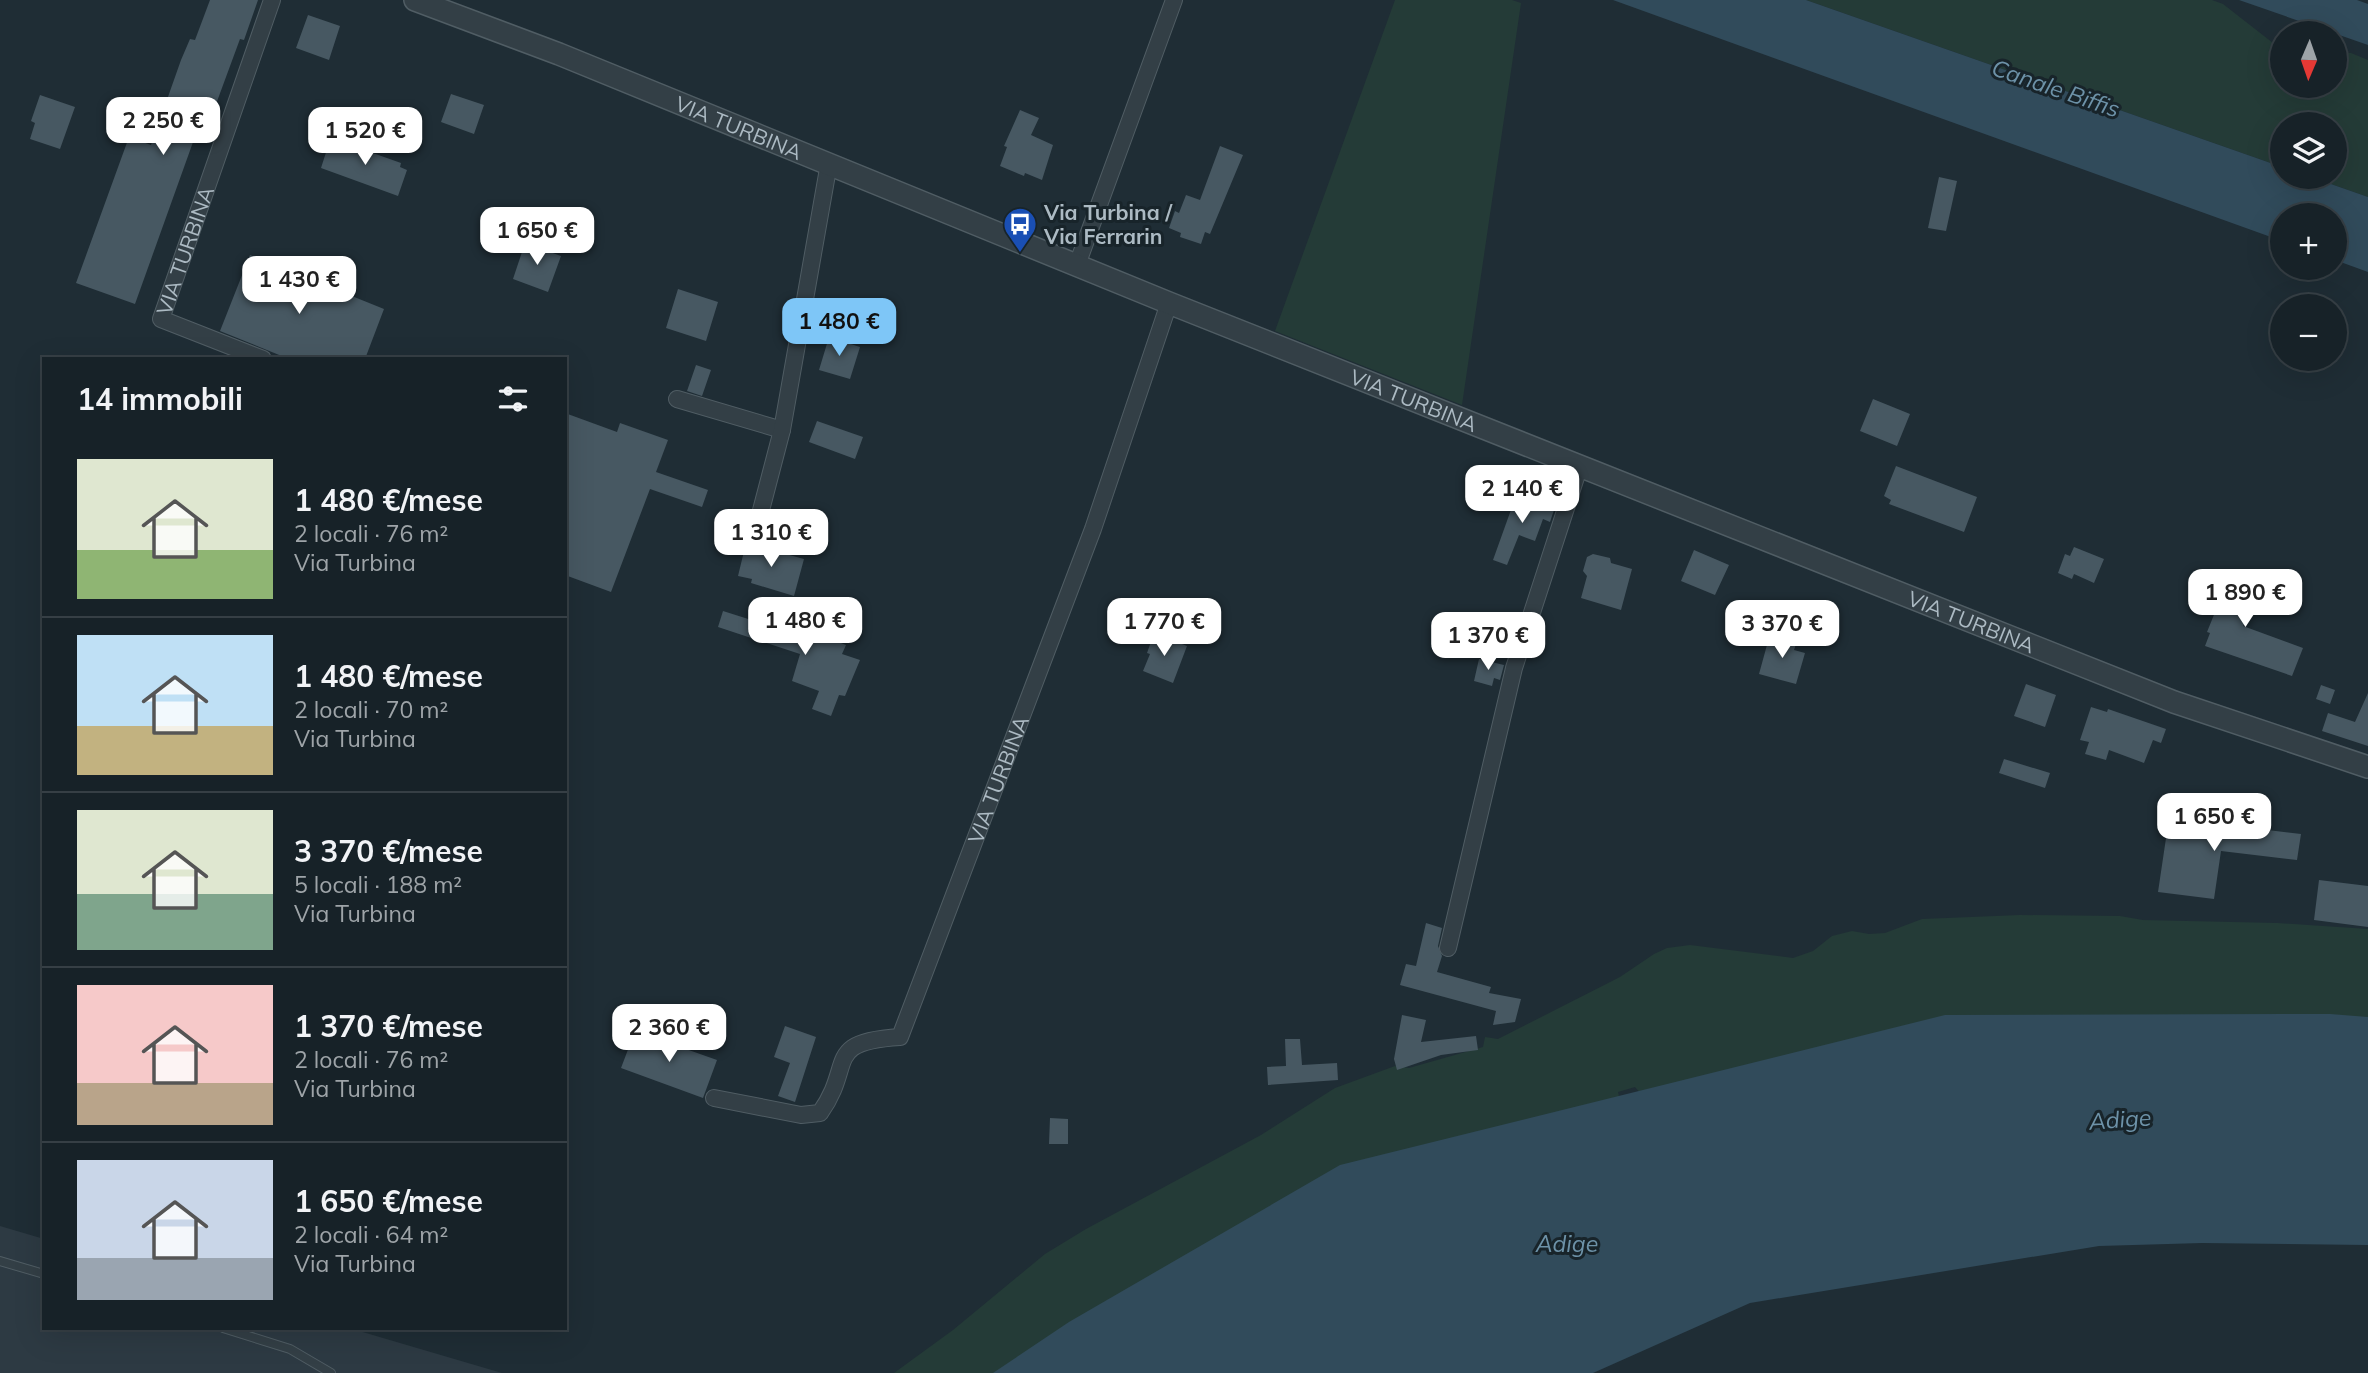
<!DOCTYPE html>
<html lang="it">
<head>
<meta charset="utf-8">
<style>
	:root { --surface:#172228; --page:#202a30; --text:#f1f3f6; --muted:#9ea4a8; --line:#363f45; --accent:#7ec6f7 }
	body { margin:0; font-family:Mulish,sans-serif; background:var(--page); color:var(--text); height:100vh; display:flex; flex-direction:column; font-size:26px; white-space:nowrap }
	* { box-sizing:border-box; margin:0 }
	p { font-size:23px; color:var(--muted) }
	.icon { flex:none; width:38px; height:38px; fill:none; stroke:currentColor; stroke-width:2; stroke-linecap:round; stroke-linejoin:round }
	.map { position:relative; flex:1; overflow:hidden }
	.drawer { position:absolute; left:42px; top:357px; width:525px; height:973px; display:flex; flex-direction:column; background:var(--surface); border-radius:0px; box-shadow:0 7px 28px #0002,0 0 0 2px var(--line) }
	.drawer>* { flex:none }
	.needle { width:46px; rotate:182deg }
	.buttons { position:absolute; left:2270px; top:21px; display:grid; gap:14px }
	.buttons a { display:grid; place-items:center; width:77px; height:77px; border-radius:50%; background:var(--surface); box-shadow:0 7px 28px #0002,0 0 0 2px var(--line); font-size:35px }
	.price { position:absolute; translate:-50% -60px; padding:0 16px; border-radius:14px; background:#fff; color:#222; font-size:23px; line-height:46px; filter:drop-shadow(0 2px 4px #0008) }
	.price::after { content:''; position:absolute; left:50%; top:42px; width:21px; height:16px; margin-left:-10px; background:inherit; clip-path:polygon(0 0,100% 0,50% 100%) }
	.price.selected { background:var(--accent); color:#111 }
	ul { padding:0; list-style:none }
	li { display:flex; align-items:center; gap:21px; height:175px; padding:0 35px }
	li+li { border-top:2px solid var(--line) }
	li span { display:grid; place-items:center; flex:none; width:196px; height:140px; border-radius:0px; color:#555 }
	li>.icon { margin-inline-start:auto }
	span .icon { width:84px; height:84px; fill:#fffc; stroke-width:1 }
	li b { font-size:30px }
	h2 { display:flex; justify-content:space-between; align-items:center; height:84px; padding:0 35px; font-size:30px }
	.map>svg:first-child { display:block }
	.airport { fill:#2d3a43 }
	.green { fill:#243b37 }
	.water { fill:#314b5b }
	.building { fill:#475862 }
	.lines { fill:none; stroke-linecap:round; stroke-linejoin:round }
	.service-casing { stroke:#505d64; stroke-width:10 }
	.minor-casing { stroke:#505d64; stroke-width:18 }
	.tertiary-casing { stroke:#505d64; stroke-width:24 }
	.service { stroke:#333f46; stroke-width:8 }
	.minor { stroke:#333f46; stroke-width:16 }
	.tertiary { stroke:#333f46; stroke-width:21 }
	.labels { text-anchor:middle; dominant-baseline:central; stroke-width:6; stroke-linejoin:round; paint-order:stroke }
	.street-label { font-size:21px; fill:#acbac3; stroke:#18242a }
	.poi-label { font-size:21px; font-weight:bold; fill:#acbac3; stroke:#18242a; text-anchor:start }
	.water-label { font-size:23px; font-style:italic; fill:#6d92a8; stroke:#18242a }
</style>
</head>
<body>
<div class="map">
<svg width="2368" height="1373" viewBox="0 0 2368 1373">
	<rect width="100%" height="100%" fill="#1f2d35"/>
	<path class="airport" d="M0,1226L44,1239V1328H349L502,1373H0Z"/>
	<path class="green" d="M1395,0H1512L1521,3L1462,405L1275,331Z
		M1806,0H2212L2223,4L2273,43L2282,45V86H2334L2335,52L2351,53L2368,60V197L2311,177H2334V124H2282V167Z
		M2020,915L2120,916L2143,920L2277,923L2368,929V1041L1662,1118L1635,1087L1618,1092L1623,1113L1074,1373H894L953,1330L1045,1254L1086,1229L1261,1135L1335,1088L1395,1066L1409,1068L1483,1047L1485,1037L1498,1039L1620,977L1654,954L1667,948L1690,945L1793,958L1813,951L1832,936L1852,931L1869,934L1885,933L1922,919Z"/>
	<path class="water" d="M1613,0H1806L2282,167V177H2311L2368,197V272L2335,260L2334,215H2282V241Z
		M2239,0H2357L2368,4V45Z
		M2330,1014L2368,1017V1245L2202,1243L2099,1246L1750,1303L1593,1373H993L1069,1322L1340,1165L1945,1015Z"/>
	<path class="building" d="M210,0H258L244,40L240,39L205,134L197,131L135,304L76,283L129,137L151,145L181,60L190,39L195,40Z
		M308,15L340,26L329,60L296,48Z
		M451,94L484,105L474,134L441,122Z
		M40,95L75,107L60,149L30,139L35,123L31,121Z
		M1020,110L1039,118L1031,135L1053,145L1042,180L1025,173L1024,176L1000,166L1007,147L1004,146Z
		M339,141L401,163L400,167L407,170L398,196L321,168L329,143L337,146Z
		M1220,146L1243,155L1210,234L1205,232L1201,244L1180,237L1181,233L1169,228L1175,211L1179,213L1186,195L1200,200Z
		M1939,177L1957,181L1946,231L1928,228Z
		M525,243L561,256L548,292L513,279Z
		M250,255L384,309L365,359H289L220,331Z
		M678,289L718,302L706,341L666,328Z
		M829,337L860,347L850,379L819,370Z
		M696,365L711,370L702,396L687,391Z
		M1873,399L1910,414L1897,446L1860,431Z
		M565,413L617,432L620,423L668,440L656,472L708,490L702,507L650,489L611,592L565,575Z
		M817,421L863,437L855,459L809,442Z
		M1896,466L1977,497L1964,532L1889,504L1891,500L1884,496Z
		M1491,479L1513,488L1507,504L1484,495Z
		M1517,493L1555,507L1550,522L1543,519L1535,541L1519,535L1507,565L1493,560Z
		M746,543L804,559L794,596L751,583L752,579L738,576Z
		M2074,547L2104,559L2094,583L2074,574L2072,579L2058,573L2065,554L2070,556Z
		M1694,550L1729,565L1715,595L1681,581Z
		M1593,554L1610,558L1611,563L1632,569L1621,610L1581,598L1587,576L1583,571L1587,557Z
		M2205,573L2227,580L2266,599L2262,609L2253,606L2243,626L2303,648L2292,676L2205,646L2210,633L2207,632L2222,595L2200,587Z
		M723,611L770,626L771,622L801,634L807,620L826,628L823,636L846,645L842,654L860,660L845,696L839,695L831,716L812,709L819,691L792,681L800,654L718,627Z
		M1154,633L1187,646L1173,683L1143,671L1150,654L1147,653Z
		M1770,634L1797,641L1794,650L1805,653L1796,684L1759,674Z
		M1479,659L1504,665L1500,680L1494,678L1492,686L1474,681Z
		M2026,684L2056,695L2045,727L2014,716Z
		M2321,685L2335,690L2330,704L2316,699Z
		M2368,693V746L2322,731L2328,713L2355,722Z
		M2091,707L2107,712L2108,709L2166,729L2161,743L2153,740L2144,763L2109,750L2106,760L2085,754L2089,742L2080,740Z
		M2004,759L2050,773L2045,788L1999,773Z
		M2169,818L2301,834L2297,860L2221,851L2214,899L2158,892Z
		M2319,880L2368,886V927L2314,920Z
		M1426,923L1442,928L1438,946L1442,956L1437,972L1491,987L1489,993L1521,999L1515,1022L1493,1025L1496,1011L1400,985L1406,964L1416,966Z
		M1402,1015L1426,1020L1421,1042L1476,1036L1478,1050L1441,1055L1397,1070L1394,1059Z
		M785,1026L816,1037L795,1102L778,1096L790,1063L774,1057Z
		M635,1031L717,1060L703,1098L621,1068Z
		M1285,1039H1300L1302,1065L1337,1063L1338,1080L1268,1085L1267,1067L1286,1066Z
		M1050,1118L1068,1119V1144H1049Z"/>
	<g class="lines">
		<defs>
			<path id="service" d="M0,1261L44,1274
				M223,1328L290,1349L331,1373"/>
			<g id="minor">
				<path d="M1077,265L1174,0"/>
				<path id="s1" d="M263,359L161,319L272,0"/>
				<path d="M677,399L782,430"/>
				<path d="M759,518L782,430L829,163"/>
				<path d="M1448,948L1514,668L1580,465"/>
				<path id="s2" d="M714,1098L801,1115L820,1113C855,1064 822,1042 900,1037L1093,529L1169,303"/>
			</g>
			<g id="tertiary">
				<path id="s3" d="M415,0L559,54L1169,303L2174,702L2368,767"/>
			</g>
		</defs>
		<use href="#service" class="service-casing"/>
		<use href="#minor" class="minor-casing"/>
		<use href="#tertiary" class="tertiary-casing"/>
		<use href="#service" class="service"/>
		<use href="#minor" class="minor"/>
		<use href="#tertiary" class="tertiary"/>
	</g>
	<defs>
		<symbol id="bus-pin" viewBox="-11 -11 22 30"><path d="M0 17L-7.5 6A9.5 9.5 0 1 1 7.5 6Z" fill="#1a4fb4" stroke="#18242a"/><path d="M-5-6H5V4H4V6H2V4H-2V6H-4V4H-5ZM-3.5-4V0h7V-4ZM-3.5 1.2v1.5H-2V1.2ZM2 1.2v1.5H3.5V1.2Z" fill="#fff"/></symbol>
	</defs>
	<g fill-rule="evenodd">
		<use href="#bus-pin" x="1001" y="205" width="38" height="52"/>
	</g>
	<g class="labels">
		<g class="street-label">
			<text stroke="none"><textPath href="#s3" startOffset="348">VIA TURBINA</textPath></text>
			<text stroke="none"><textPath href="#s1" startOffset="182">VIA TURBINA</textPath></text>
			<text stroke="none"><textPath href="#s3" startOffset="1076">VIA TURBINA</textPath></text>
			<text stroke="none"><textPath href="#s3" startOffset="1676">VIA TURBINA</textPath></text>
			<text stroke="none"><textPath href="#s2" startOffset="506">VIA TURBINA</textPath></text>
		</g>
		<g class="poi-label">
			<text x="1044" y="212">Via Turbina /<tspan x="1044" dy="24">Via Ferrarin</tspan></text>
		</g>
		<g class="water-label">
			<text transform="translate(2056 88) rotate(19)">Canale Biffis</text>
			<text transform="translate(2120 1119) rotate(-4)">Adige</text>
			<text x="1567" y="1243">Adige</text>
		</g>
	</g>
</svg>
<div class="buttons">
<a><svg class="needle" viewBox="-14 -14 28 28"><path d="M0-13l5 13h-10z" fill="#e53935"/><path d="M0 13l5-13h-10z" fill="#9ea4a8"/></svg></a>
<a><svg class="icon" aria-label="layers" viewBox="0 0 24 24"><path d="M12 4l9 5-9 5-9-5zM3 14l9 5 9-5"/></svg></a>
<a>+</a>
<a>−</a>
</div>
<b class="price" style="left:163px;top:157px">2 250 €</b>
<b class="price" style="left:365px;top:167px">1 520 €</b>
<b class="price" style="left:537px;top:267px">1 650 €</b>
<b class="price" style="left:299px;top:316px">1 430 €</b>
<b class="price selected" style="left:839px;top:358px">1 480 €</b>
<b class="price" style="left:1522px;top:525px">2 140 €</b>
<b class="price" style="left:771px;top:569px">1 310 €</b>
<b class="price" style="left:2245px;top:629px">1 890 €</b>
<b class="price" style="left:805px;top:657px">1 480 €</b>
<b class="price" style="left:1164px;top:658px">1 770 €</b>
<b class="price" style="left:1782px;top:660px">3 370 €</b>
<b class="price" style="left:1488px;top:672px">1 370 €</b>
<b class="price" style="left:2214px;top:853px">1 650 €</b>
<b class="price" style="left:669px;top:1064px">2 360 €</b>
<section class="drawer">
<h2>14 immobili<svg class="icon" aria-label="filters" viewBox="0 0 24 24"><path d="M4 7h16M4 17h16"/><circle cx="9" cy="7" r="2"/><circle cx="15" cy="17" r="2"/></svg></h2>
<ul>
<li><span style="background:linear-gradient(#dfe7d0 65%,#8fb573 0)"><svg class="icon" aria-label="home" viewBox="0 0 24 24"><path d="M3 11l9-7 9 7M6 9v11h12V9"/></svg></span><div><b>1 480 €/mese</b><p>2 locali · 76 m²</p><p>Via Turbina</p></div></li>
<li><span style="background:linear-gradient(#bfe0f5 65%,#c2b280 0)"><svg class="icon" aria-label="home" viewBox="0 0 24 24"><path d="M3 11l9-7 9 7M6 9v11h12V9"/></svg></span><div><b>1 480 €/mese</b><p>2 locali · 70 m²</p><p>Via Turbina</p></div></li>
<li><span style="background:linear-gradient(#dfe7d0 60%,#7fa58c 0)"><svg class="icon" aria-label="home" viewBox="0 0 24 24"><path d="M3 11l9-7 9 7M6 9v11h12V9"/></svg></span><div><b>3 370 €/mese</b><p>5 locali · 188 m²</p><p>Via Turbina</p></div></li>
<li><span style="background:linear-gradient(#f6c9c9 70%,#b9a48a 0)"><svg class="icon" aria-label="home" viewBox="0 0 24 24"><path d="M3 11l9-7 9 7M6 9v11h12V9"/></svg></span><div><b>1 370 €/mese</b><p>2 locali · 76 m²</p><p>Via Turbina</p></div></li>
<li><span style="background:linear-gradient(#c9d6e8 70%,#9aa5b1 0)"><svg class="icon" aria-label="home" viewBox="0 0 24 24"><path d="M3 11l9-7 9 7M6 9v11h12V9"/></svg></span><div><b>1 650 €/mese</b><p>2 locali · 64 m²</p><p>Via Turbina</p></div></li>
</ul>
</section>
</div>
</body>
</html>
